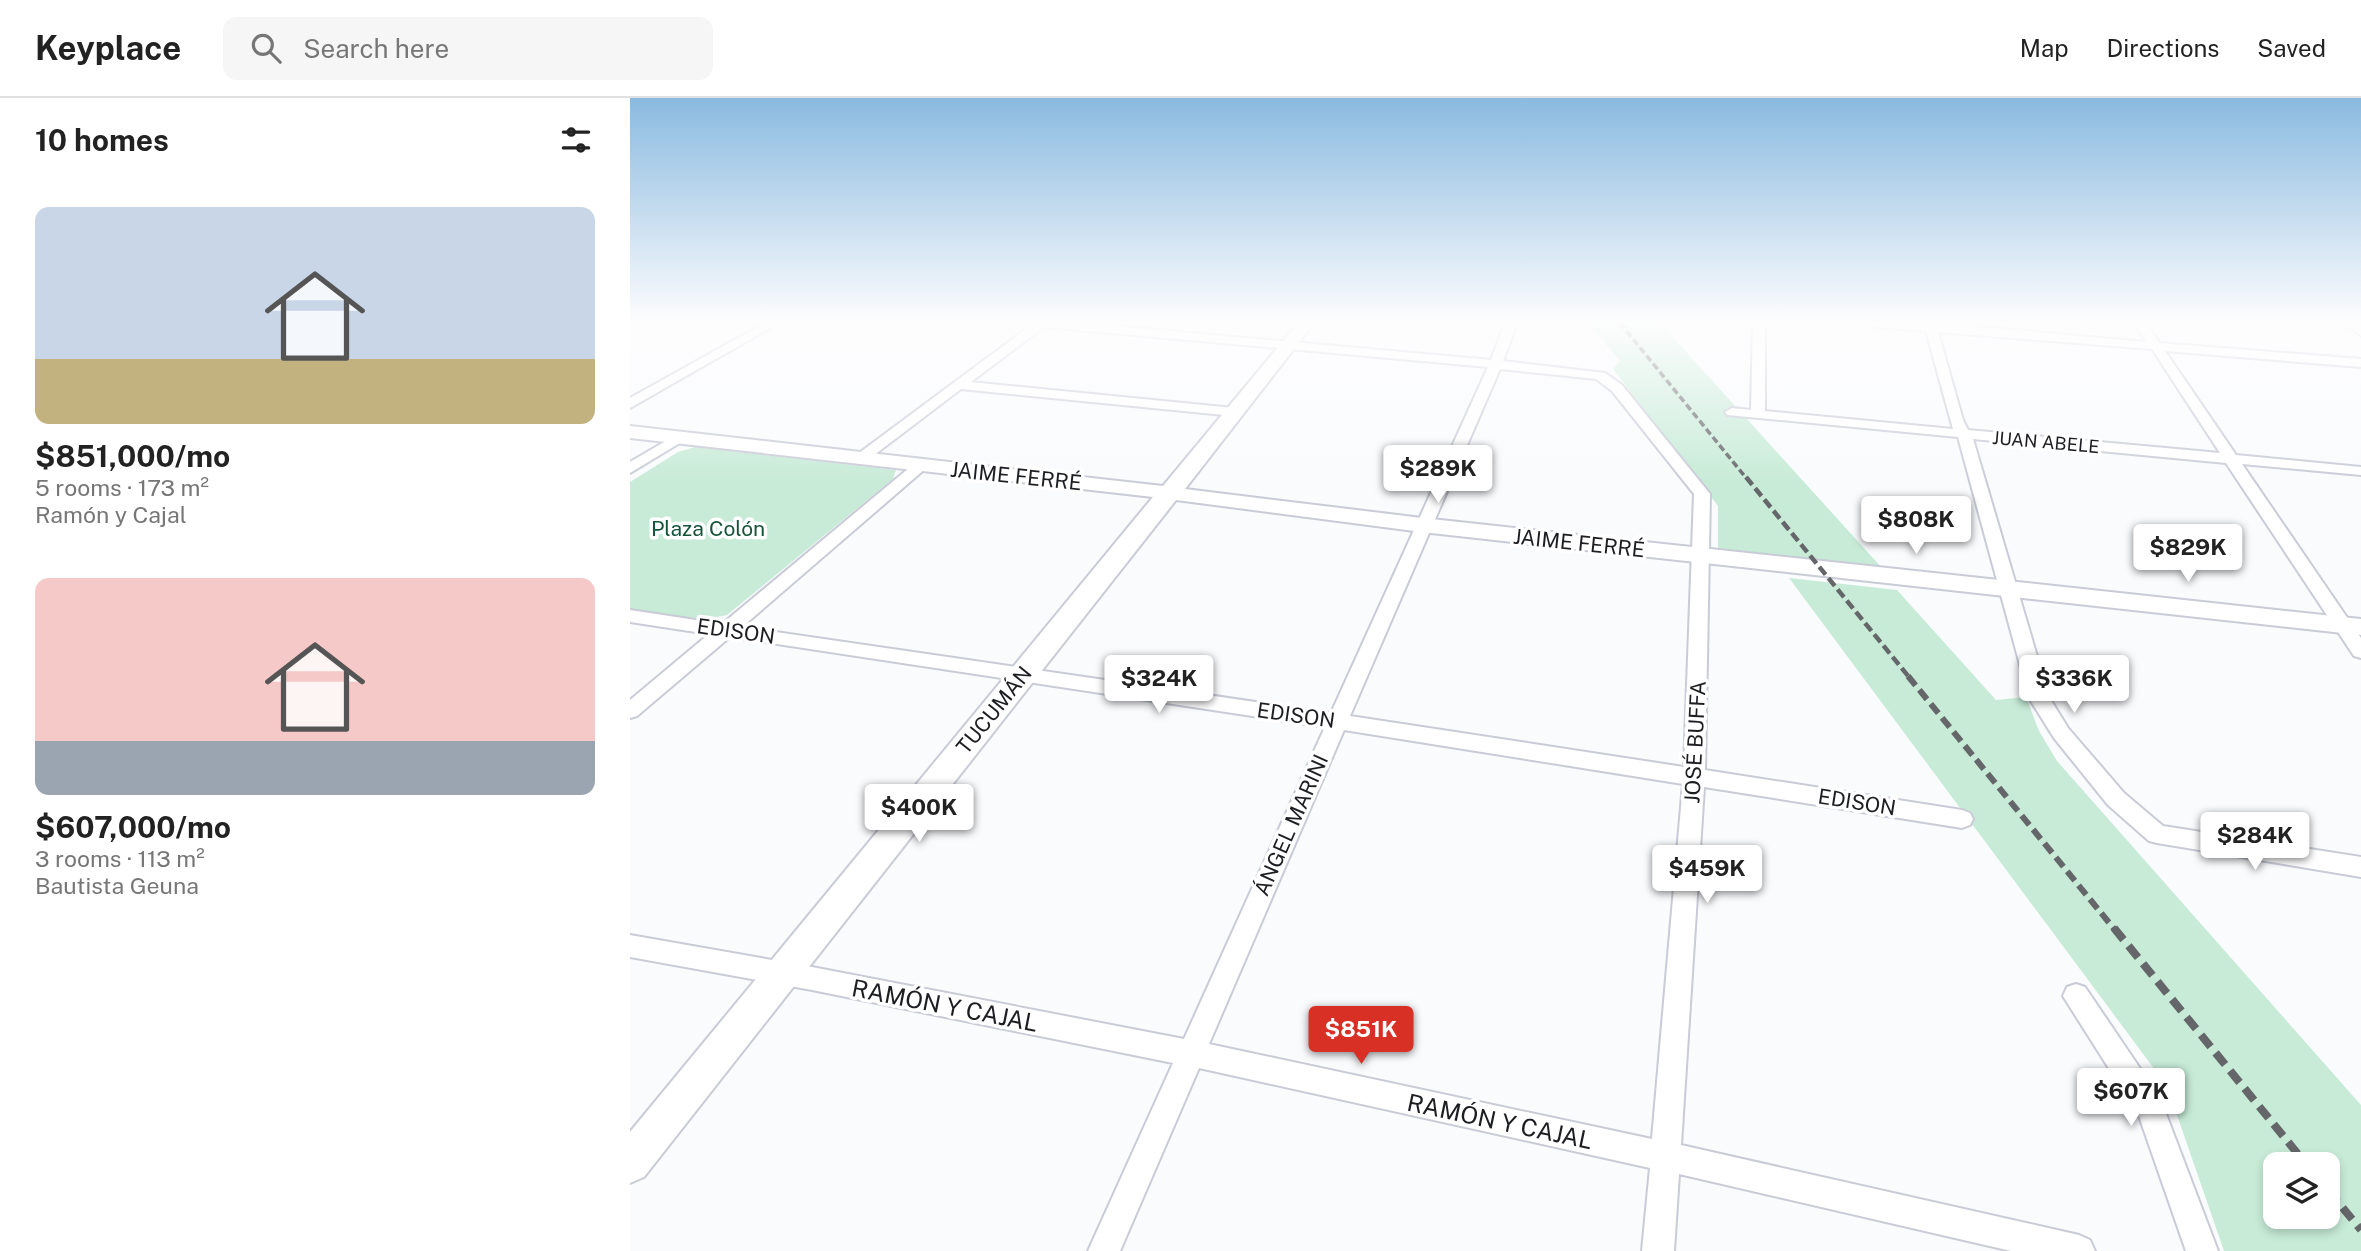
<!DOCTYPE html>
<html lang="en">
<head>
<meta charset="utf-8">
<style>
	:root { --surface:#fff; --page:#f6f6f6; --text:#222; --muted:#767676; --line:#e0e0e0; --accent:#d93025 }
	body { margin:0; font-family:"Public Sans",sans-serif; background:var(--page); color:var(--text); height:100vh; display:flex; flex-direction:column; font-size:26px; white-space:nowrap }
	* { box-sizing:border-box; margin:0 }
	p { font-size:23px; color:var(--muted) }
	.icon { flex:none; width:38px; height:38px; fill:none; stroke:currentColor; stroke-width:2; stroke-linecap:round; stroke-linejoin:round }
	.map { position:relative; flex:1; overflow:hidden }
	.side { display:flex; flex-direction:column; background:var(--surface); width:630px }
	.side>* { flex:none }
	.tools { position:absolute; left:1633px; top:1054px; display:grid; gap:14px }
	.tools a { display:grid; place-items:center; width:77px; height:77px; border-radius:14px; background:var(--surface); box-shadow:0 4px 10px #0003; font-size:35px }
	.price { position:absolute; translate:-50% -60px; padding:0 16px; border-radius:7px; background:#fff; color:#222; font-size:23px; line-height:46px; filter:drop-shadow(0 2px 4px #0008) }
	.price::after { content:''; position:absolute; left:50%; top:42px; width:21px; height:16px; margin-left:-10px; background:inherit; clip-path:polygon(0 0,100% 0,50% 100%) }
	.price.selected { background:var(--accent); color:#fff }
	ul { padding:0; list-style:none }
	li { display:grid; align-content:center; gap:14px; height:371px; padding:0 35px }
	li span { display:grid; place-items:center; height:217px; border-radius:14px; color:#555 }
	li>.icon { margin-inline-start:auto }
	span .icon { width:126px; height:126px; fill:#fffc; stroke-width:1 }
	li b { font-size:30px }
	h2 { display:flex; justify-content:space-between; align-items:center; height:84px; padding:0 35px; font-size:30px }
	header { display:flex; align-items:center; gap:42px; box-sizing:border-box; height:98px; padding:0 35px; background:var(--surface); border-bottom:2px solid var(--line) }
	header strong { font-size:33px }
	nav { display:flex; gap:38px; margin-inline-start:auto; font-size:24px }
	.search { width:490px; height:63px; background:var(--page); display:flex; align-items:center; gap:18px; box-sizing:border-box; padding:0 24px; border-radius:14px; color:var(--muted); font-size:26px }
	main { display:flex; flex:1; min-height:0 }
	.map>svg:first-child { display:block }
	.green { fill:#c7ebd7; fill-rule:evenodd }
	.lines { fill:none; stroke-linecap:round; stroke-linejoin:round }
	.street-casing { stroke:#c9cbd7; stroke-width:4 }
	.secondary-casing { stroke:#c9cbd7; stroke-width:4 }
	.street { fill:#fff; fill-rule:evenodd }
	.secondary { fill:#fff; fill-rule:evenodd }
	.rail-far3 { stroke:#656669; stroke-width:3.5; stroke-dasharray:7 3.5; stroke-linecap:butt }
	.rail-far2 { stroke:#656669; stroke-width:4.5; stroke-dasharray:10 4.5; stroke-linecap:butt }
	.rail-far1 { stroke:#656669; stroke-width:6; stroke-dasharray:12 6; stroke-linecap:butt }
	.rail { stroke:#656669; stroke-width:8; stroke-dasharray:15 8; stroke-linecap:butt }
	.labels { text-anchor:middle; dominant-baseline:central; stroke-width:7; stroke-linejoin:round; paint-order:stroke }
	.far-street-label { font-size:18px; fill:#1d1e22; stroke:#fff }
	.street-label { font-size:21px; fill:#1d1e22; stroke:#fff }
	.park-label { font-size:21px; fill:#165439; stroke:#fff }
	.near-street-label { font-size:24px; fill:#1d1e22; stroke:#fff }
</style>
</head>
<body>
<header>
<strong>Keyplace</strong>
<div class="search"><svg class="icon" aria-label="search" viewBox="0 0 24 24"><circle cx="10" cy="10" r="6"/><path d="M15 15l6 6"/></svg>Search here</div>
<nav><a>Map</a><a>Directions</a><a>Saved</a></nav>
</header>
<main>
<section class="side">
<h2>10 homes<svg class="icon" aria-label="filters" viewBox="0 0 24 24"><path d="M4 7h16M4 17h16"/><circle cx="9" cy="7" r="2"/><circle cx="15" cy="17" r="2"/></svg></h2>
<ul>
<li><span style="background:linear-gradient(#c9d6e8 70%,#c2b280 0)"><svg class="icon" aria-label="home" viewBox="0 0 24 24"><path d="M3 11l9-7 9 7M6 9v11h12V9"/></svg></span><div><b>$851,000/mo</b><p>5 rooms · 173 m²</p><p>Ramón y Cajal</p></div></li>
<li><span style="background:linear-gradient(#f6c9c9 75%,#9aa5b1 0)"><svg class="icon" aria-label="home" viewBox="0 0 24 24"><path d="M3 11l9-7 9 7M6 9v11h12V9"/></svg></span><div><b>$607,000/mo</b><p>3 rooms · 113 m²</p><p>Bautista Geuna</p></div></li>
</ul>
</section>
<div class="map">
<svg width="1731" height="1153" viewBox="0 0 1731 1153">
	<rect width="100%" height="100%" fill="#fafbfd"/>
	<path class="green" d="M958,225H1030L1252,470L1088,455V408L983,271L990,263Z
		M65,349L266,372L263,381L97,517L72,522L0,511V384L48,354Z
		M1159,480L1267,492L1366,602L1396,599L1409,633L1427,663L1731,1007V1153H1594L1537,988ZM1645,1066H1698V1118H1645Z"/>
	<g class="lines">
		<defs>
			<path id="street" d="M135,225H149L0,310V300Z
				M404,225H451L861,262L875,225H887L873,263L975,275L992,287L1080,396L1075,672L1332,712L1340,715L1343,721L1340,727L1332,730L1074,689L1051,1047L1449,1137L1460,1142L1465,1153H1381L1049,1076L1044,1153H1012L1020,1070L569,970L490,1153H458L543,965L182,892L0,859V837L182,869L554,941L695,629L100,539L7,618L0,620V602L79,536L0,524V512L92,526L285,365L290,364L297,368L295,371L112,529L701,615L858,269L414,229L341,284L604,310L611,314L604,318L331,291L235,364H225L223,361L225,358ZM870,271L966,281L982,293L1064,396L1054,669L720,618ZM714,632L1053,686L1022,1041L579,946Z
				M1123,225H1135V313L1323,331L1296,233L1245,229L1239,225H1306L1516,244L1504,225H1516L1529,245L1731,261V269L1535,253L1606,357L1731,369V377L1612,366L1731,540V560L1724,558L1596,365L1343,341L1419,599L1438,630L1494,695L1533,728L1731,759V779L1527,745L1519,743L1478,707L1424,640L1399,600L1328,339L1097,317L1095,314L1102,310L1121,312ZM1308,234L1522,251L1590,355L1338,332L1333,322Z
				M1715,225H1728L1731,228V238Z
				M48,336L53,337V343L0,375V364Z
				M1446,886L1455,889L1530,1000L1588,1153H1556L1509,1018L1433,898L1437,889Z"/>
			<path id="secondary" d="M668,225H684L555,391L792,420L1731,521V537L792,434L546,402L14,1079L0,1085V1034L523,399L0,340V328L533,388Z"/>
		</defs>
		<use href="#street" class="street-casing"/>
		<use href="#secondary" class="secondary-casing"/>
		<use href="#street" class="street"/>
		<use href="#secondary" class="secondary"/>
		<path class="rail-far3" d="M990,225L1117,381"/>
		<path class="rail-far2" d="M1116,379L1279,579"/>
		<path class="rail-far1" d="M1278,578L1485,832"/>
		<path class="rail" d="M1484,830L1676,1066
			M1698,1092L1731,1132"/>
	</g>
	<linearGradient id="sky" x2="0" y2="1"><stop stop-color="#8abae0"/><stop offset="0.58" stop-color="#fdfdfe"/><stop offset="1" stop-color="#fdfdfe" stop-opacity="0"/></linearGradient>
	<rect width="1731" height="386" fill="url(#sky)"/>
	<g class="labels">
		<g class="far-street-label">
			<text transform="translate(1416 344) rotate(5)">JUAN ABELE</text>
		</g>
		<g class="street-label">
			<text transform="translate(386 378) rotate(6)">JAIME FERRÉ</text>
			<text transform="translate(949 445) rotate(6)">JAIME FERRÉ</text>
			<text transform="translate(106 533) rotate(8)">EDISON</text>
			<text transform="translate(364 612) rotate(-51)">TUCUMÁN</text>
			<text transform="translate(666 617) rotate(8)">EDISON</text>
			<text transform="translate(1065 644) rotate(-87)">JOSÉ BUFFA</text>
			<text transform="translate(1227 704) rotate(9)">EDISON</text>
			<text transform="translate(661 727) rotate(-66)">ÁNGEL MARINI</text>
		</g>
		<g class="park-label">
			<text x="78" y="430">Plaza Colón</text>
		</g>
		<g class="near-street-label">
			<text transform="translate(315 907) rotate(11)">RAMÓN Y CAJAL</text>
			<text transform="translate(870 1023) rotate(12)">RAMÓN Y CAJAL</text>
		</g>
	</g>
</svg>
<div class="tools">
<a><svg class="icon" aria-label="layers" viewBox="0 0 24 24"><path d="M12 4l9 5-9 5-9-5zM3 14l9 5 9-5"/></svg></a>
</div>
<b class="price" style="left:808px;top:407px">$289K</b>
<b class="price" style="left:1286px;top:458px">$808K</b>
<b class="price" style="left:1558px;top:486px">$829K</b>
<b class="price" style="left:529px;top:617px">$324K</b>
<b class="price" style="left:1444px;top:617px">$336K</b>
<b class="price" style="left:289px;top:746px">$400K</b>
<b class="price" style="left:1625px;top:774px">$284K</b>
<b class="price" style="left:1077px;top:807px">$459K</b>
<b class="price selected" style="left:731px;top:968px">$851K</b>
<b class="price" style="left:1501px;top:1030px">$607K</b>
</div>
</main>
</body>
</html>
